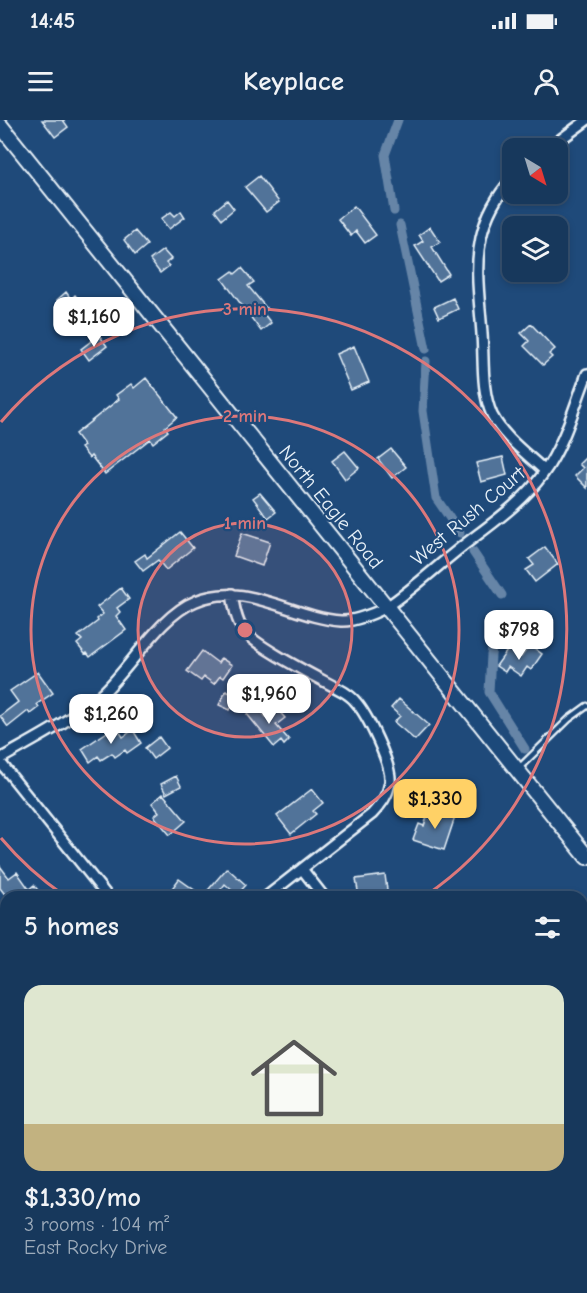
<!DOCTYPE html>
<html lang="en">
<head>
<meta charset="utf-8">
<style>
	:root { --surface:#17385c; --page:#203f62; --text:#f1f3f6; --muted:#9eacbb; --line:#365272; --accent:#ffd166 }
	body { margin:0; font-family:"Comic Neue",sans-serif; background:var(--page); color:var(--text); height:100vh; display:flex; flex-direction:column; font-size:22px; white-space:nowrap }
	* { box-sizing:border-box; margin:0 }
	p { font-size:20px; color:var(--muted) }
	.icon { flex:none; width:33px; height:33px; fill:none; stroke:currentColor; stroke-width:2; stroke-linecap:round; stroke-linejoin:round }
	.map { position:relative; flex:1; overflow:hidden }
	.panel { position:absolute; left:0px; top:771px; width:588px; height:402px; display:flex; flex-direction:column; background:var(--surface); border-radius:18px 18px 0 0; box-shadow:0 3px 9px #0003,0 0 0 2px var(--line) }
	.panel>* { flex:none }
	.needle { width:39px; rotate:142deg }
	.tools { position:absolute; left:502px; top:18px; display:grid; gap:12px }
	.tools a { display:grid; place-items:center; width:66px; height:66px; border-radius:12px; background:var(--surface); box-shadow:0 3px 9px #0003,0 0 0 2px var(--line); font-size:30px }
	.price { position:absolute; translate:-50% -51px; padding:0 14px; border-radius:12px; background:#fff; color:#222; font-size:20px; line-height:39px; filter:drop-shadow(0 2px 3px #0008) }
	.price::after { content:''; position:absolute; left:50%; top:36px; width:18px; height:14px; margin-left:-9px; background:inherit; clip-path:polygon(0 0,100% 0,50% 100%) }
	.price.active { background:var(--accent); color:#111 }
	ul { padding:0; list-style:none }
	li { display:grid; align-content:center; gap:12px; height:318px; padding:0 24px }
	li span { display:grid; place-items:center; height:186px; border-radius:18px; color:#555 }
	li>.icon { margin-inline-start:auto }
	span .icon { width:108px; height:108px; fill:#fffc; stroke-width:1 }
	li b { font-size:26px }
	h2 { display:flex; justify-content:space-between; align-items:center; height:72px; padding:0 24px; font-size:26px }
	.status { display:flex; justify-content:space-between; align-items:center; height:42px; padding:0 30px; background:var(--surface); direction:ltr }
	.status svg { height:16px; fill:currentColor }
	header { display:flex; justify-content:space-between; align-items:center; height:78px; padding:0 24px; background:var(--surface); font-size:27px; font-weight:800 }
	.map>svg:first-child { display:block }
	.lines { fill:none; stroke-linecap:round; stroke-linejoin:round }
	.canal { stroke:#6685a7; stroke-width:9 }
	.building { fill:#517399; stroke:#e8f1f8; stroke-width:1.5 }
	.service-casing { stroke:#e8f1f8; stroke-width:9 }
	.minor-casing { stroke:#e8f1f8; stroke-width:14 }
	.secondary-casing { stroke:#e8f1f8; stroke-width:18 }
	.service { stroke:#1f4a7a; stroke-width:4.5 }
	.minor { stroke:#1f4a7a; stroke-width:9 }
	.secondary { stroke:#1f4a7a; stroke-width:14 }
	.ring { fill:none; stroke:#dd787b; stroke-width:3 }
	.labels { text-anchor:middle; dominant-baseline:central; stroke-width:4.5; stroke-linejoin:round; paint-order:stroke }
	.street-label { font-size:20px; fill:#e8f1f8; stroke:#1f4a7a }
	.centre { fill:#dd787b; stroke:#1f4a7a; stroke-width:3 }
	.ring-label { font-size:18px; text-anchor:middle; font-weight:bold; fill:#dd787b; stroke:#1f4a7a; stroke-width:4.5; stroke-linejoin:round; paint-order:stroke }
</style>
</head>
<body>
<div class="status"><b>14:45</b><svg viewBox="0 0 49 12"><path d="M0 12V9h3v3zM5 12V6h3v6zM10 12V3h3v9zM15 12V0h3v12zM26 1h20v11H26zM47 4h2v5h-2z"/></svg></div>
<header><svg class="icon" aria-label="menu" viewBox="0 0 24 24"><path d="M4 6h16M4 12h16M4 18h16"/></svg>Keyplace<svg class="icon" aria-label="person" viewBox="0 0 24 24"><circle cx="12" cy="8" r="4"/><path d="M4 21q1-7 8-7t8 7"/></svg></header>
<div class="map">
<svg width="587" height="1173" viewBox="0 0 587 1173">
	<rect width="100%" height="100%" fill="#1f4a7a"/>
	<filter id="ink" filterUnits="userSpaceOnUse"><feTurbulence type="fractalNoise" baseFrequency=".0167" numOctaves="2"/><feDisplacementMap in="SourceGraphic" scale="12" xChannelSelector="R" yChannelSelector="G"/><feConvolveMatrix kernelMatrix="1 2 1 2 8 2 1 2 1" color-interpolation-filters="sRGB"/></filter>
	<g filter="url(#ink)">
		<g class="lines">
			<path class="canal" d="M394,91L385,35L398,0
				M400,105L426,229
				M426,241L423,291L436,378L460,413
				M473,432L502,475
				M497,501L491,535L489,572L525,629
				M582,1056L587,1054
				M413,1173L426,1167"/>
		</g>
		<path class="building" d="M42,0H63L68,7L55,17Z
			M259,56L279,82L266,92L245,67Z
			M227,80L234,89L222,99L215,90Z
			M354,86L376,115L365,123L356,111L351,116L338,99Z
			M181,91L185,97L169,109L161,99L171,92L175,96Z
			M430,107L440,122L432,127L449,154L438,161L415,126L423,121L419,115Z
			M135,111L147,125L135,135L124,120Z
			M163,130L171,139L166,143L169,146L160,153L150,140Z
			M242,148L254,162L248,166L267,189L263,193L271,203L261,211L222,159L233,151L235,154Z
			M66,172L71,179L75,175L84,186L70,197L57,180Z
			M453,178L458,189L439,198L434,187Z
			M531,204L555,229L549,234L552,237L543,245L524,226L529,221L521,213Z
			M99,215L107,226L89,240L81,229Z
			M354,226L369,262L351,270L336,234Z
			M146,258L177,297L165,307L168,311L153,323L150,319L105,354L91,336L89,338L81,328L84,326L75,314L119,279L116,275L131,264L134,268Z
			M391,329L406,347L392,358L378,339Z
			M345,331L359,348L345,359L332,341Z
			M587,336V368L575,356L583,348L579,344Z
			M503,337L507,355L481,362L476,343Z
			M260,373L276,392L268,398L253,378Z
			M180,412L193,428L166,450L158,440L143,451L135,441L145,434L147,438Z
			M242,413L270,422L262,446L234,436Z
			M545,427L558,444L535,462L526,450L534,445L529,439Z
			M121,468L129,479L117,488L120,492L116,496L126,510L90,537L87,533L85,534L77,524L82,520L78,516L98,501L97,499L103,494L97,487Z
			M530,525L542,534L531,550L527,547L521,556L508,547L505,552L496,546L509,528L521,537Z
			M202,531L218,543L221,538L232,545L223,558L220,556L214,564L204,557L201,561L187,551Z
			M38,552L53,573L37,584L39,587L30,594L28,591L8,607L0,596L18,582L10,571Z
			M226,571L237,576L230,590L219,585Z
			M399,579L429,605L415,620L394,602L400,596L391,588Z
			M257,586L266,597L277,589L285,598L276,605L289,620L284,625L281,621L274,627L247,594Z
			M116,606L123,617L133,610L141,623L127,633L125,630L115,637L112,633L101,640L98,636L90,642L82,629Z
			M159,617L167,628L153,639L145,628Z
			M176,656L181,666L166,674L161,664Z
			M312,669L323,683L313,691L316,694L291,714L277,696Z
			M163,674L186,701L170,715L154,696L159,692L152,683Z
			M430,688L455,697L444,730L413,720L419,704L424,706Z
			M0,746L9,758L17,752L29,769L34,765L43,777H7L0,768Z
			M227,748L246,765L237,775L225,764L215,777H178L170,771L179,759L203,776Z
			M385,755L388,777H359L356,759Z"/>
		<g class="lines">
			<defs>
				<path id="service" d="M519,648L569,599L587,586
					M237,1167L242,1173"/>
				<path id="minor" d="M549,28L587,0
					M513,58C497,75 486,95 481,118C474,149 480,182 482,214C484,240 481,271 492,295C504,318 527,334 545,351
					M232,474C234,486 236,500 243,510C257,528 321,559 344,572C347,574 352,577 355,581C367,594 392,645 390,662C388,676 381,684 372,694L266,777
					M0,639C35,619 73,600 103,573C132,546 160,495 196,481C245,460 293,498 341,501C353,502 379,492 388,486C413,469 435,448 459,429C488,406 522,384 543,354C564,325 574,287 587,254
					M0,642L108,777
					M302,749L324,777
					M582,842L587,837"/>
				<path id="secondary" d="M0,5L587,737"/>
			</defs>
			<use href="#service" class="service-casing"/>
			<use href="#minor" class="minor-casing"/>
			<use href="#secondary" class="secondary-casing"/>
			<use href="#service" class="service"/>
			<use href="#minor" class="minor"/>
			<use href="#secondary" class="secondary"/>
		</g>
	</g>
	<circle cx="245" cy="510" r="107" fill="#dd787b" fill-opacity=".12"/>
	<g class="ring">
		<circle cx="245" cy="510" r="107"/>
		<circle cx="245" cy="510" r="214"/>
		<path d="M65 776A321 321 0 0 1 1 718M1 302A321 321 0 1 1 425 776"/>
	</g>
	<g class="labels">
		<g class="street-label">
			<text transform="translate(331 387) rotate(51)">North Eagle Road</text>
			<text transform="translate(468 396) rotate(-40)">West Rush Court</text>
		</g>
	</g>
	<circle cx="245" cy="510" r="9" class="centre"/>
	<g class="ring-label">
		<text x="245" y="195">3 min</text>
		<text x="245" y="302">2 min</text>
		<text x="245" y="409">1 min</text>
	</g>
</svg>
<div class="tools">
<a><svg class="needle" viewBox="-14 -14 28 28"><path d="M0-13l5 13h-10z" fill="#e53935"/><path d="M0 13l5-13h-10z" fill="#9eacbb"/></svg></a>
<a><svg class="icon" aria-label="layers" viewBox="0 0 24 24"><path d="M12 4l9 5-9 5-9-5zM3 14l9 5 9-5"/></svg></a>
</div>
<b class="price" style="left:94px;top:228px">$1,160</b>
<b class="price" style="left:519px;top:541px">$798</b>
<b class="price" style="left:269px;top:605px">$1,960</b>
<b class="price" style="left:111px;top:625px">$1,260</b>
<b class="price active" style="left:435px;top:710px">$1,330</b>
<section class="panel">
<h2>5 homes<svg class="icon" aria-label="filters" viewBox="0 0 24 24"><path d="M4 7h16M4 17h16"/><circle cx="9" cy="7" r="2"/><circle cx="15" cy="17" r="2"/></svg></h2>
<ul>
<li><span style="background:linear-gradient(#dfe7d0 75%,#c2b280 0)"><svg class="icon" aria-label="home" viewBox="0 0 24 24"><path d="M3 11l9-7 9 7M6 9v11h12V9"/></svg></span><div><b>$1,330/mo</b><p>3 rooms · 104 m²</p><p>East Rocky Drive</p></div></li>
</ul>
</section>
</div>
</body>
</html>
